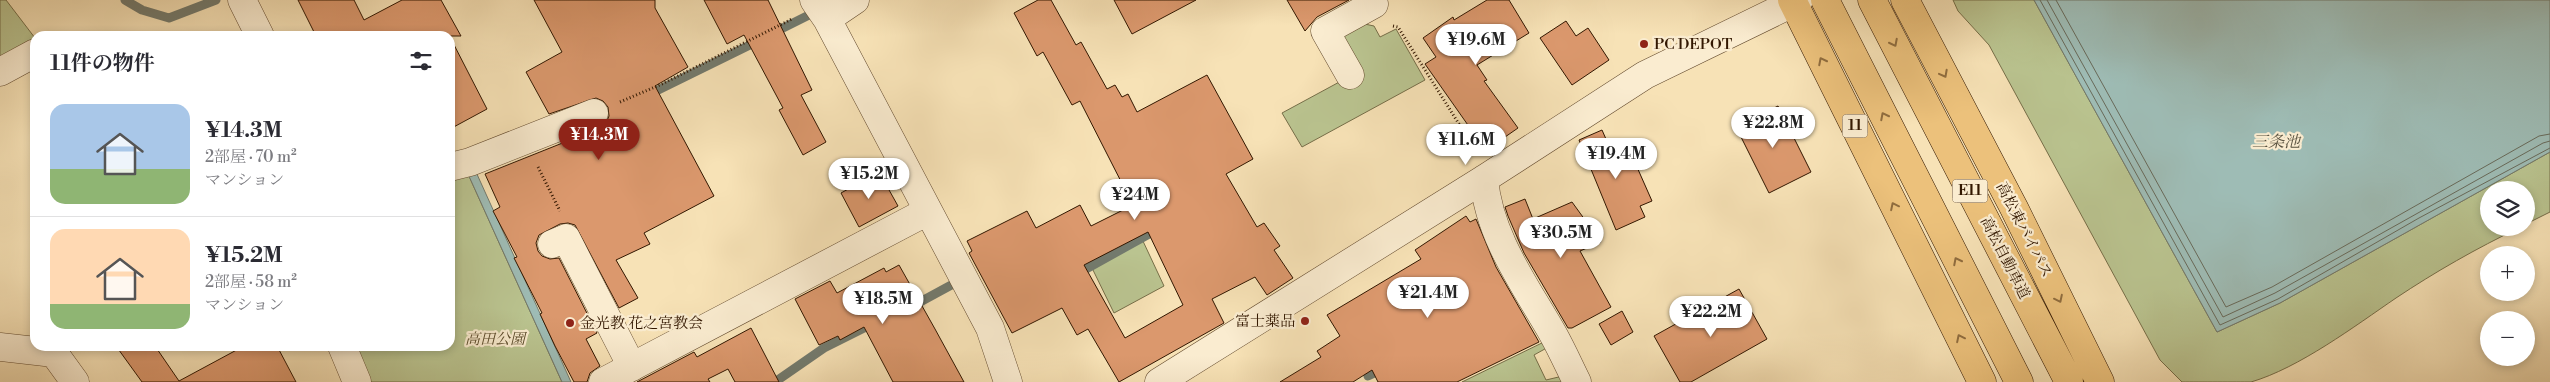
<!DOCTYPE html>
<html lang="ja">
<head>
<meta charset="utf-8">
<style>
	:root { --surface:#fff; --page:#f7f7f7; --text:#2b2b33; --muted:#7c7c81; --line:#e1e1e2; --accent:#8f2418 }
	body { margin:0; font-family:"Libre Bodoni","Noto Serif JP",serif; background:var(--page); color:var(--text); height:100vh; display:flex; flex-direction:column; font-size:19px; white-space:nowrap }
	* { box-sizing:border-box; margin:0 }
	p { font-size:16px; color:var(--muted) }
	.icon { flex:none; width:28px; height:28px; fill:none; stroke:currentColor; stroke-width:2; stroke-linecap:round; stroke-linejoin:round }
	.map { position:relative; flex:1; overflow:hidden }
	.details { position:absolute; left:30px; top:31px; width:425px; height:320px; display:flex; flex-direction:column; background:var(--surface); border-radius:15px; box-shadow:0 2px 8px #0003 }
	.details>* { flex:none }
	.buttons { position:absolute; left:2480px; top:181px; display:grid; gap:10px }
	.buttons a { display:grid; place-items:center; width:55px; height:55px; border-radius:50%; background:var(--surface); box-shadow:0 2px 8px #0003; font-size:25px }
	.price { position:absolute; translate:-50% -42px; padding:0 11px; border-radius:18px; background:#fff; color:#222; font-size:16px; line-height:32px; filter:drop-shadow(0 1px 2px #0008) }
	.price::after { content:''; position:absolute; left:50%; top:30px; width:15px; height:11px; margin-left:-8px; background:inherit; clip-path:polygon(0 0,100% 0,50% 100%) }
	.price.active { background:var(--accent); color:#fff }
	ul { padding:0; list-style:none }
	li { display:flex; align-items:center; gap:15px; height:125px; padding:0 20px }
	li+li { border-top:1px solid var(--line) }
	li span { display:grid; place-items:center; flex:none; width:140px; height:100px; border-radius:15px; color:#555 }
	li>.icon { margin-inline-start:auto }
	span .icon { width:60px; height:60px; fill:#fffc; stroke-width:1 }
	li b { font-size:21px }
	h2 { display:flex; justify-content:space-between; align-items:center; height:60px; padding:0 20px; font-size:21px }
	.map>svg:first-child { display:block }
	.green { fill:#bac490; stroke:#766e48 }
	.water { fill:#9ebcb5; stroke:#737a6d }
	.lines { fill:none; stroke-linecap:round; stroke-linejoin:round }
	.shore { stroke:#686a5a; stroke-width:1 }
	.stream { stroke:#737a6d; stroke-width:9 }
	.building { fill:#db986d; stroke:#321700; fill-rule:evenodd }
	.minor-casing { stroke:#634a2e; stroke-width:29 }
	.highway-casing { stroke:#321700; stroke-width:29 }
	.path { stroke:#321700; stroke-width:3; stroke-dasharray:1 2.5; stroke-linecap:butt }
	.minor { stroke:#faecd0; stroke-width:28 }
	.highway { stroke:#ecc17b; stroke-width:28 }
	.oneway { stroke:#8f6c3e }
	.poi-dot { fill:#8f2418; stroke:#faecd0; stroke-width:2 }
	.labels { text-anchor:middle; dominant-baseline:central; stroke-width:4.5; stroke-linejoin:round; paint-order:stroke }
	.shield { fill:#faecd0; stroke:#6e573e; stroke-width:1 }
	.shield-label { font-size:14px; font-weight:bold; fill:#321700 }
	.poi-label { font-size:15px; fill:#321700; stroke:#faecd0; text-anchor:start }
	.street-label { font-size:15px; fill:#321700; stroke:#faecd0 }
	.park-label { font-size:15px; font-style:italic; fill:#5b4b2b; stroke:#faecd0 }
	.water-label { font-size:16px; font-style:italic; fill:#58513f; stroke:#faecd0 }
</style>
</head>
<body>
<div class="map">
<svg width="2550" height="382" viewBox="0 0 2550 382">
	<rect width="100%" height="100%" fill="#f7e2b6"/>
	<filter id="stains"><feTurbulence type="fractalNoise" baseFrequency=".004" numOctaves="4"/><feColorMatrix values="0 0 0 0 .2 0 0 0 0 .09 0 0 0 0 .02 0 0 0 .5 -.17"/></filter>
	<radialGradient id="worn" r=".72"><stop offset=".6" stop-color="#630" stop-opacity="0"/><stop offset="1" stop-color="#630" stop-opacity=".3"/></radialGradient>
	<path class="green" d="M0,0H6L35,38V43L0,62Z
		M1953,0H2034L2217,332L2280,303L2550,152V212L2526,224V190H2489V228H2519C2477,248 2435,272 2396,298C2355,326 2299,368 2251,382C2236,382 2200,382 2182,382L2160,360L1989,45L1958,11Z
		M1360,23L1374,26L1380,37L1396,29L1425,80L1302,147L1282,113L1343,80L1335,36Z
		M468,174L562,382H365L350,346H450V178Z
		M1142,239L1164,286L1114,313L1092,268Z
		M1550,339L1552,345L1534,355L1546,380L1567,375L1571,382H1462Z"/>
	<path class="water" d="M2034,0H2550V152L2280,303L2217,332Z
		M476,172L571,382H562L468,174Z"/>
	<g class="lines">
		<path class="shore" d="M2040,0L2220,325L2278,299L2419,218L2550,148
			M2047,0L2223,317L2275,293L2543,143L2550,141
			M2056,0L2226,307L2272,287L2539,136L2550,134"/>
		<path class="stream" d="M125,0L142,10L169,18L216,0
			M771,34L811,14
			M648,95L760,40
			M1077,274L1158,229
			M909,308L955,283
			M1368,376L1383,369
			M775,382L824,348L874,323"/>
	</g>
	<path class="building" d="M298,0H354L364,20L402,0H441L461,36H316Z
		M534,0H655V8L688,67L655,86L714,196L644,233L650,244L616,260L638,298L619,308L575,225L568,223L560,224L539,235L536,243L538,251L542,256L550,259L559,258L597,333L586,339L600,366L590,373L587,382H574L555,346L540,314L542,313L514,258L517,257L493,211L500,207L485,174L600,128L606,123L609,116L608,107L603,101L596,98L549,114L526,72L562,52Z
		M704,0H768L812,90L801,95L826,142L803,155L779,110L783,108L744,35L727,44Z
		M1038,0H1051L1076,45L1081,42L1107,89L1115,85L1122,97L1128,94L1137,112L1207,75L1253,159L1226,174L1257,227L1264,223L1280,246L1274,250L1293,278L1267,295L1255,277L1212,299L1224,323L1119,382L1088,329L1077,335L1062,308L1012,333L969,253L972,251L967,241L1027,211L1036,228L1080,205L1091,226L1133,205L1080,101L1072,105L1043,52L1037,56L1014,13ZM1148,232L1183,305L1125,338L1084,265Z
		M1114,0H1196L1132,34Z
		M1287,0H1349L1317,17L1305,31Z
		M1487,0H1509L1529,33L1477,65L1487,80L1484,81L1518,128L1482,153L1465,131L1470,128L1425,64L1436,57L1423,38L1453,17L1454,20Z
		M1566,21L1576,36L1588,28L1609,60L1572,85L1540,38Z
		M450,37L487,109L450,129Z
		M1778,106L1811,172L1769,193L1736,127Z
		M1602,130L1613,155L1629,149L1652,201L1640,206L1645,217L1616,230L1579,140Z
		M879,172L898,206L859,227L841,193Z
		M1525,199L1533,219L1572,202L1601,242L1580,251L1611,307L1572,328H1568L1524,253L1508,216L1505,207Z
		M1466,216L1470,222L1476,219L1496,267L1539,342L1457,382H1378L1372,370L1353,382H1280L1321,357L1317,351L1340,336L1327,315L1421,259L1415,250Z
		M899,265L935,329L964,382H893L864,327L840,340L838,336L819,345L795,299L830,281L837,293L884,268L886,272Z
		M1739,289L1767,339L1691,382H1680L1654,336Z
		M1622,311L1633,332L1611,345L1599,324Z
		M751,328L779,382H735L728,369L708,379L710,382H637L694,352L697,357Z
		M116,346H155L179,381L244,346H277L296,382H142Z"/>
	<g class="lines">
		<defs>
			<path id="minor" d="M242,0L260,36
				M814,0L827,19L990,328L1008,382
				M827,19L855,0
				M0,72L35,53
				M1350,75L1325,31L1374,4
				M450,167L470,162L594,113
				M1484,179C1489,237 1525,285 1553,334C1562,350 1569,366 1577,382
				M552,244L566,238L632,367
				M342,346L357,382
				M0,347L54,353L75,382
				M603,382L928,211
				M1159,382L1484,179L1645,75L1799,0"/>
			<path id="highway" d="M1792,0L1982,382
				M1825,0L2019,382
				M1872,0L2069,382
				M1905,0L2014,208L2100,382"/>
		</defs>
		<use href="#minor" class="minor-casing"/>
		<use href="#highway" class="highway-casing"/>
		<path class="path" d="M1393,26L1398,27L1476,151
			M620,102L662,84L792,19
			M538,167L560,211"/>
		<use href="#minor" class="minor"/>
		<use href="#highway" class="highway"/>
	</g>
	<defs><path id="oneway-chevron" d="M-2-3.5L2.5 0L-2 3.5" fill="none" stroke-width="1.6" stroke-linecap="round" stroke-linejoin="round" transform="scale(1.25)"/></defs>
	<g class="oneway">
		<use href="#oneway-chevron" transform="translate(1894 43) rotate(63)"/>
		<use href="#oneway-chevron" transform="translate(1822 61) rotate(-117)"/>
		<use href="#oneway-chevron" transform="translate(1944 74) rotate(62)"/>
		<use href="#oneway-chevron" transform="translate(1884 116) rotate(-117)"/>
		<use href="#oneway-chevron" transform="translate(1894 206) rotate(-116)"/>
		<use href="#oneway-chevron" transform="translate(1957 261) rotate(-117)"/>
		<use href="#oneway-chevron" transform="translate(2059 299) rotate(64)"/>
		<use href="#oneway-chevron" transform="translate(1960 338) rotate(-116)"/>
	</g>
	<g class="poi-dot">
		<circle cx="1644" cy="44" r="5"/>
		<circle cx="1305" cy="321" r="5"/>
		<circle cx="570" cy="323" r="5"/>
	</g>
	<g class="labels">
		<g class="shield">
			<rect x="1842.5" y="114.5" width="25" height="23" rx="4"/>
			<rect x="1952.5" y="179.5" width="35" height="23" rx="4"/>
		</g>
		<g class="shield-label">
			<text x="1855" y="126">11</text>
			<text x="1970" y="191">E11</text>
		</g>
		<g class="poi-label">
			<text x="1654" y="44">PC DEPOT</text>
			<text x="1295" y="321" text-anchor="end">富士薬品</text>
			<text x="580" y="323">金光教 花之宮教会</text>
		</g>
		<g class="street-label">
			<text transform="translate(2024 230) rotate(63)">高松東バイパス</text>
			<text transform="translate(2005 258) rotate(63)">高松自動車道</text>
		</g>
		<g class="park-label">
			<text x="495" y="339">高田公園</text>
		</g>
		<g class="water-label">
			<text x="2276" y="142">三条池</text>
		</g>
	</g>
	<rect width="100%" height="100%" filter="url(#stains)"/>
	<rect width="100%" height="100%" fill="url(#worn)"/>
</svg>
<div class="buttons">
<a><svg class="icon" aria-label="layers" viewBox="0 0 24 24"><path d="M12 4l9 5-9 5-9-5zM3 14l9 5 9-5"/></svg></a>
<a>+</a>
<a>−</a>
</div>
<b class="price" style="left:1476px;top:66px">¥19.6M</b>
<b class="price" style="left:1773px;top:149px">¥22.8M</b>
<b class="price active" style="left:599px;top:161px">¥14.3M</b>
<b class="price" style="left:1466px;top:166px">¥11.6M</b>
<b class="price" style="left:1616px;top:180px">¥19.4M</b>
<b class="price" style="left:869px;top:200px">¥15.2M</b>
<b class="price" style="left:1135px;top:221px">¥24M</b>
<b class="price" style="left:1561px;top:259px">¥30.5M</b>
<b class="price" style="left:1428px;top:319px">¥21.4M</b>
<b class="price" style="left:883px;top:325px">¥18.5M</b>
<b class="price" style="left:1711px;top:338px">¥22.2M</b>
<section class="details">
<h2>11件の物件<svg class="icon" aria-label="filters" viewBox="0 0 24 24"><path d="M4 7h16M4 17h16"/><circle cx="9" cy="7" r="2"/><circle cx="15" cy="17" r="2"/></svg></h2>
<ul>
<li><span style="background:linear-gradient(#a9c7e8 65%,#8fb573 0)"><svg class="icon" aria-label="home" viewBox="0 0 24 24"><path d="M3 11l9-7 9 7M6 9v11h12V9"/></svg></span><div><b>¥14.3M</b><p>2部屋 · 70 m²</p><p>マンション</p></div></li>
<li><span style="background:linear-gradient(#ffd9b3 75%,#8fb573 0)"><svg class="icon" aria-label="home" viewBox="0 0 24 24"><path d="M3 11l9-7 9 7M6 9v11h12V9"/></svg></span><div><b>¥15.2M</b><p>2部屋 · 58 m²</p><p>マンション</p></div></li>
</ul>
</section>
</div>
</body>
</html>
